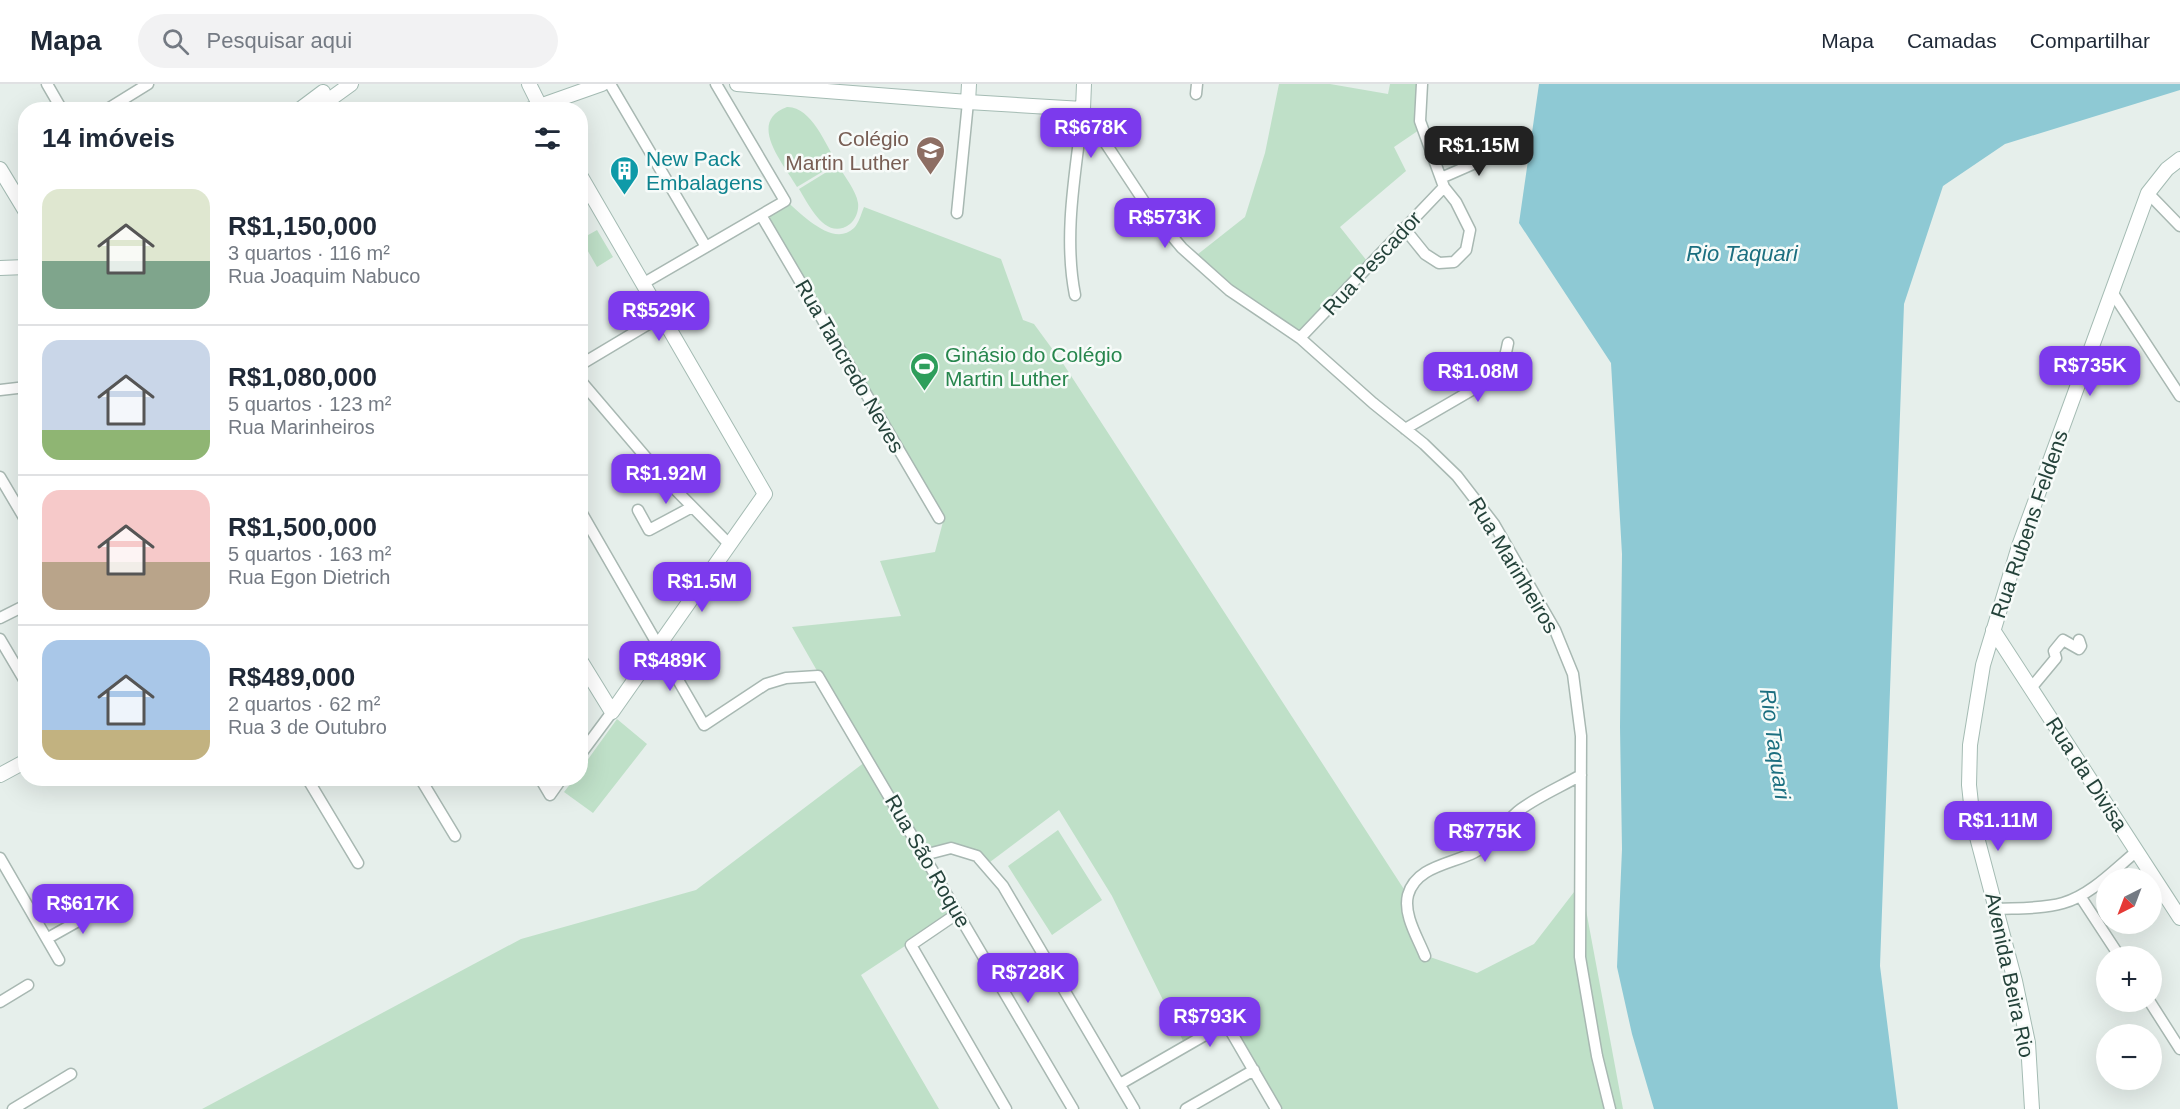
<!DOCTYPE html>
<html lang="pt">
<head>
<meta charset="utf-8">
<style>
	:root { --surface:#fff; --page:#f2f2f3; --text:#1f2937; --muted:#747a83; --line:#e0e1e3; --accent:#7c3aed }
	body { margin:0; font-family:Helvetica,sans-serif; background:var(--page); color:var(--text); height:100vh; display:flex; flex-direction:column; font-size:22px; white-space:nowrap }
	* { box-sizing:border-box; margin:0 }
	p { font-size:20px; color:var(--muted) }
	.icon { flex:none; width:33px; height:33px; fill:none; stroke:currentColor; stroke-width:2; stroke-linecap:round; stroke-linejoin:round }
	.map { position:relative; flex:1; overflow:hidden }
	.side { position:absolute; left:18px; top:18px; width:570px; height:684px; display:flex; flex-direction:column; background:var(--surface); border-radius:24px; box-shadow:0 6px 24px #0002 }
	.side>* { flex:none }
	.needle { width:39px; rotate:222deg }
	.buttons { position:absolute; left:2096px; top:784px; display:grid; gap:12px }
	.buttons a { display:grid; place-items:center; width:66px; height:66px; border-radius:50%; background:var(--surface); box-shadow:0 6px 24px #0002; font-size:30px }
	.price { position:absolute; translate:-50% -51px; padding:0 14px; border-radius:12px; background:var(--accent); color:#fff; font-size:20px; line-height:39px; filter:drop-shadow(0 2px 3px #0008) }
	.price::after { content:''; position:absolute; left:50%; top:36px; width:18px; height:14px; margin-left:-9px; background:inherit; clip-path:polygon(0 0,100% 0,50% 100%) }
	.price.selected { background:#222; color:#fff }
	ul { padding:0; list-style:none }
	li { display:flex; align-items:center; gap:18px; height:150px; padding:0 24px }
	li+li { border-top:2px solid var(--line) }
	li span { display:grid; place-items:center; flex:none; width:168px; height:120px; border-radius:18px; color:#555 }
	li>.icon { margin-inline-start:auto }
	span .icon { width:72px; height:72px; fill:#fffc; stroke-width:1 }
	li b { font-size:26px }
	h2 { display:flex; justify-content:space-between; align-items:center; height:72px; padding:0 24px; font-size:26px }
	header { display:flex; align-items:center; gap:36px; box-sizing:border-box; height:84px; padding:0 30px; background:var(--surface); border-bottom:2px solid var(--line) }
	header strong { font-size:28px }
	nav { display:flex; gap:33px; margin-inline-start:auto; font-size:21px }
	.search { width:420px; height:54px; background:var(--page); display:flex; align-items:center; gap:15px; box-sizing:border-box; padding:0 21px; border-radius:33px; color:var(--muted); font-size:22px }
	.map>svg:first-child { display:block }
	.green { fill:#bfe0c8 }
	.water { fill:#8ec9d4 }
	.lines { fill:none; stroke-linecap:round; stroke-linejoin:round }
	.street-casing { stroke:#a8b8b2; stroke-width:13 }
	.secondary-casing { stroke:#a4bbb3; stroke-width:16 }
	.street { stroke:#fff; stroke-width:10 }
	.secondary { stroke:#fff; stroke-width:14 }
	.labels { text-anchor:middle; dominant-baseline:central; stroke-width:5; stroke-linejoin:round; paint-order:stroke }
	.education-label { font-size:21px; fill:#785e54; stroke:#f7fbf9; text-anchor:end }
	.culture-label { font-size:21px; fill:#0d838f; stroke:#f7fbf9; text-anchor:start }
	.street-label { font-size:21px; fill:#24423a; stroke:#f7fbf9 }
	.leisure-label { font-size:21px; fill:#27864d; stroke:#f7fbf9; text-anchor:start }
	.water-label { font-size:22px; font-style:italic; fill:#1c6f80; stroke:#f7fbf9 }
</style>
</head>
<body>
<header>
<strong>Mapa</strong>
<div class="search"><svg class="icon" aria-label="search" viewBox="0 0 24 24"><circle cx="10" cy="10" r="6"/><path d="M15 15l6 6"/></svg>Pesquisar aqui</div>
<nav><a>Mapa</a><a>Camadas</a><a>Compartilhar</a></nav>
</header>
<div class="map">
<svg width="2180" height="1025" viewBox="0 0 2180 1025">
	<rect width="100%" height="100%" fill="#e6efeb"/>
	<path class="green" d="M1279,0H1330L1388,10L1390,0H1423L1422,44L1394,63L1406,87L1340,143L1367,177L1300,254L1193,174L1245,133L1265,69Z
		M787,23C811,22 826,61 837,79L797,103C784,80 746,38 787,23Z
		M838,81C844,92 856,106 858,119C859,126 856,135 850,140C826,158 809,121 799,105Z
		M786,117C802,130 833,164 854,144C859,139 861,130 864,123L1001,175L1023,236L1034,240L1064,281L1409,813L1410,836L1427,872L1477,889L1534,860L1581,799L1623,1025H1277L1227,939L1186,963L1112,812L1059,726L986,781L953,765L926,771L820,592L792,543L901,532L880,477L935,468L944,434L766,130Z
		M597,146L613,173L597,183L581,155Z
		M617,635L647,660L593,729L564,708L574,695L580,694L581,685Z
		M865,678L955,829L861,891L939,1025H202L521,855L696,806Z
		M1058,746L1102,816L1052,851L1008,782Z"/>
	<path class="water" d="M1539,0H2180V6L2005,60L1943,102L1904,220L1880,882L1898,1025H1654L1632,950L1617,883L1622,765L1620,643L1622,470L1611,279L1519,139Z"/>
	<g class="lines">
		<defs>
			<path id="street" d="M47,0L62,26
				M610,0L706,163
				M1196,10L1197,0
				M1083,25L1149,125L1182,164L1229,206L1300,254L1373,319L1424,360L1457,392L1494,440L1555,546L1573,590L1581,652L1580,873L1597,972L1610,1025
				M106,26L148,0
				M1441,94L1505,66
				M2148,109L2180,142
				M957,129L968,18
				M761,131L939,434
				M1404,144L1425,170L1439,179L1454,178L1466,166L1470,146L1456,118L1444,103L1420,37L1422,0
				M644,199L785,117L716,0
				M2112,208L2180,312
				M1075,211C1063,150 1076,86 1083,25
				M1300,254L1444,103
				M580,281L662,232
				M580,296L661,391L730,461
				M0,306L26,303
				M1405,345L1491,295C1502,284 1505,275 1508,259
				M0,393L26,437
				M580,426L704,641L766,600L786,594L818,592L1073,1025
				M638,426L649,446L692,423
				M0,534L26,521
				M0,555L26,599
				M2031,604L2056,574L2054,567L2063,556L2079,565L2081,562L2079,556
				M580,671L612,628
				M307,694L358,779
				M420,694L455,752
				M540,694L550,711L562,694
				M924,771L951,764L977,772L1003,802L1134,1025
				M0,774L59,876
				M2080,812L2120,873
				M1997,825C2019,824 2042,825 2063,819C2091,811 2115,785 2137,767
				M958,829L911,861L1006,1025
				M48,854L105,822
				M1425,872C1418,854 1403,831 1408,811C1416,782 1452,780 1475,768C1494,759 1504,737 1521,725C1539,712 1562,702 1581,691
				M0,918L28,901
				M2150,918L2180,965
				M1120,1000L1226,939L1276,1025
				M13,1025L71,990
				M1186,1025L1254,986"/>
			<path id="secondary" d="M529,0L542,26
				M737,0L968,18L1083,25L1084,0
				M968,18L969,0
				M299,26L323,8
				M315,26L351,0
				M528,26L602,0
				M0,85L26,128
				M580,91L765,410L612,628L580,576
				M0,184L26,183
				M1993,546L2180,834
				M0,691L26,677
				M2032,1025L2028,959L2015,897L1973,738L1969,701L1970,661L1983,581L2019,462L2148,109L2167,85L2180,75"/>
		</defs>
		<use href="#street" class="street-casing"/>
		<use href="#secondary" class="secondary-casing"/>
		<use href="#street" class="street"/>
		<use href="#secondary" class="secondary"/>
	</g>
	<defs>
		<symbol id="university-pin" viewBox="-11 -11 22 30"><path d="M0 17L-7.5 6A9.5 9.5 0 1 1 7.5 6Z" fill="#8d6e63" stroke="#f7fbf9"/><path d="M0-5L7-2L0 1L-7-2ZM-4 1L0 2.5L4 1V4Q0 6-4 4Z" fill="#fff"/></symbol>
		<symbol id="building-pin" viewBox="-11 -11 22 30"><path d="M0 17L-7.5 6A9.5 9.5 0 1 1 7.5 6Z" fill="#0f9aa8" stroke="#f7fbf9"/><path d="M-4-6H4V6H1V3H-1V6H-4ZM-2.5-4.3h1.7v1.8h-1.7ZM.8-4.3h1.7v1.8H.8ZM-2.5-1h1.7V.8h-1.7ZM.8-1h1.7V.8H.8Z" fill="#fff"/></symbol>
		<symbol id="stadium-pin" viewBox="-11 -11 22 30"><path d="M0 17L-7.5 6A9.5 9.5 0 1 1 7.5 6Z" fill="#2e9e5b" stroke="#f7fbf9"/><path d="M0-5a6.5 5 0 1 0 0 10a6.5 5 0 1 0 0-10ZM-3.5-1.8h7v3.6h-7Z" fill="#fff"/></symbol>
	</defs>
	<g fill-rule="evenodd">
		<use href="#university-pin" x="914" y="50" width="33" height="45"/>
		<use href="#building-pin" x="608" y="70" width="33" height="45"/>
		<use href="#stadium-pin" x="908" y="266" width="33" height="45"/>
	</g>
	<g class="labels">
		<g class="education-label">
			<text x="909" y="54">Colégio<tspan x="909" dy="24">Martin Luther</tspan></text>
		</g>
		<g class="culture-label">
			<text x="646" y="74">New Pack<tspan x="646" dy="24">Embalagens</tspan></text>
		</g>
		<g class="street-label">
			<text transform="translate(1372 179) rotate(-47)">Rua Pescador</text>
			<text transform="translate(850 282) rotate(60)">Rua Tancredo Neves</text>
			<text transform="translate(2029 440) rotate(-71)">Rua Rubens Feldens</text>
			<text transform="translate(1514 481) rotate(59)">Rua Marinheiros</text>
			<text transform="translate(2087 690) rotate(57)">Rua da Divisa</text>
			<text transform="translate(928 777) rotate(60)">Rua São Roque</text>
			<text transform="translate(2010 891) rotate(78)">Avenida Beira Rio</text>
		</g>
		<g class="leisure-label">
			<text x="945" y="270">Ginásio do Colégio<tspan x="945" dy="24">Martin Luther</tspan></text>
		</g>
		<g class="water-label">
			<text x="1742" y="169">Rio Taquari</text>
			<text transform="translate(1775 660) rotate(82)">Rio Taquari</text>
		</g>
	</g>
</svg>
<div class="buttons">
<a><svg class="needle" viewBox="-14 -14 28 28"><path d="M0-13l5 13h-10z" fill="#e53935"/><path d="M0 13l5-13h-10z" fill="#747a83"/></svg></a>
<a>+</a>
<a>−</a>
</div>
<b class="price" style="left:1091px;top:75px">R$678K</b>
<b class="price selected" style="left:1479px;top:93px">R$1.15M</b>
<b class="price" style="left:1165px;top:165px">R$573K</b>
<b class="price" style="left:659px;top:258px">R$529K</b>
<b class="price" style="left:2090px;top:313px">R$735K</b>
<b class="price" style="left:1478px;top:319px">R$1.08M</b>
<b class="price" style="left:666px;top:421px">R$1.92M</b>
<b class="price" style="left:702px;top:529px">R$1.5M</b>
<b class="price" style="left:670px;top:608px">R$489K</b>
<b class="price" style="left:1998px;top:768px">R$1.11M</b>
<b class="price" style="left:1485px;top:779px">R$775K</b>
<b class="price" style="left:83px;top:851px">R$617K</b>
<b class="price" style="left:1028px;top:920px">R$728K</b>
<b class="price" style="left:1210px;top:964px">R$793K</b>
<section class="side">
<h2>14 imóveis<svg class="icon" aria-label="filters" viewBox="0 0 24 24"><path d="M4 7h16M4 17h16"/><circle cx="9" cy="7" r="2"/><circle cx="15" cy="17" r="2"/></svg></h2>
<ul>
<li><span style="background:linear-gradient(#dfe7d0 60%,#7fa58c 0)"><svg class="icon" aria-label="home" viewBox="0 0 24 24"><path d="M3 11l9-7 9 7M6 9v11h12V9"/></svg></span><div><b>R$1,150,000</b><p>3 quartos · 116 m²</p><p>Rua Joaquim Nabuco</p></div></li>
<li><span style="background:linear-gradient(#c9d6e8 75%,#8fb573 0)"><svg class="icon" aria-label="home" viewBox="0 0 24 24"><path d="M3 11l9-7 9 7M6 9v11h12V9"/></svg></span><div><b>R$1,080,000</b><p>5 quartos · 123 m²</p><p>Rua Marinheiros</p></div></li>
<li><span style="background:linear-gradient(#f6c9c9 60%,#b9a48a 0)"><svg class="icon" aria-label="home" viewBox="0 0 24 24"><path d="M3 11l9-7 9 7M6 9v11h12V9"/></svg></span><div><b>R$1,500,000</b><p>5 quartos · 163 m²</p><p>Rua Egon Dietrich</p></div></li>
<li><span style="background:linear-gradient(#a9c7e8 75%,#c2b280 0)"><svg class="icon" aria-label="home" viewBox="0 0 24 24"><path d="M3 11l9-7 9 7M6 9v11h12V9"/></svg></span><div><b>R$489,000</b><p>2 quartos · 62 m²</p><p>Rua 3 de Outubro</p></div></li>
</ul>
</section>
</div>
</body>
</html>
